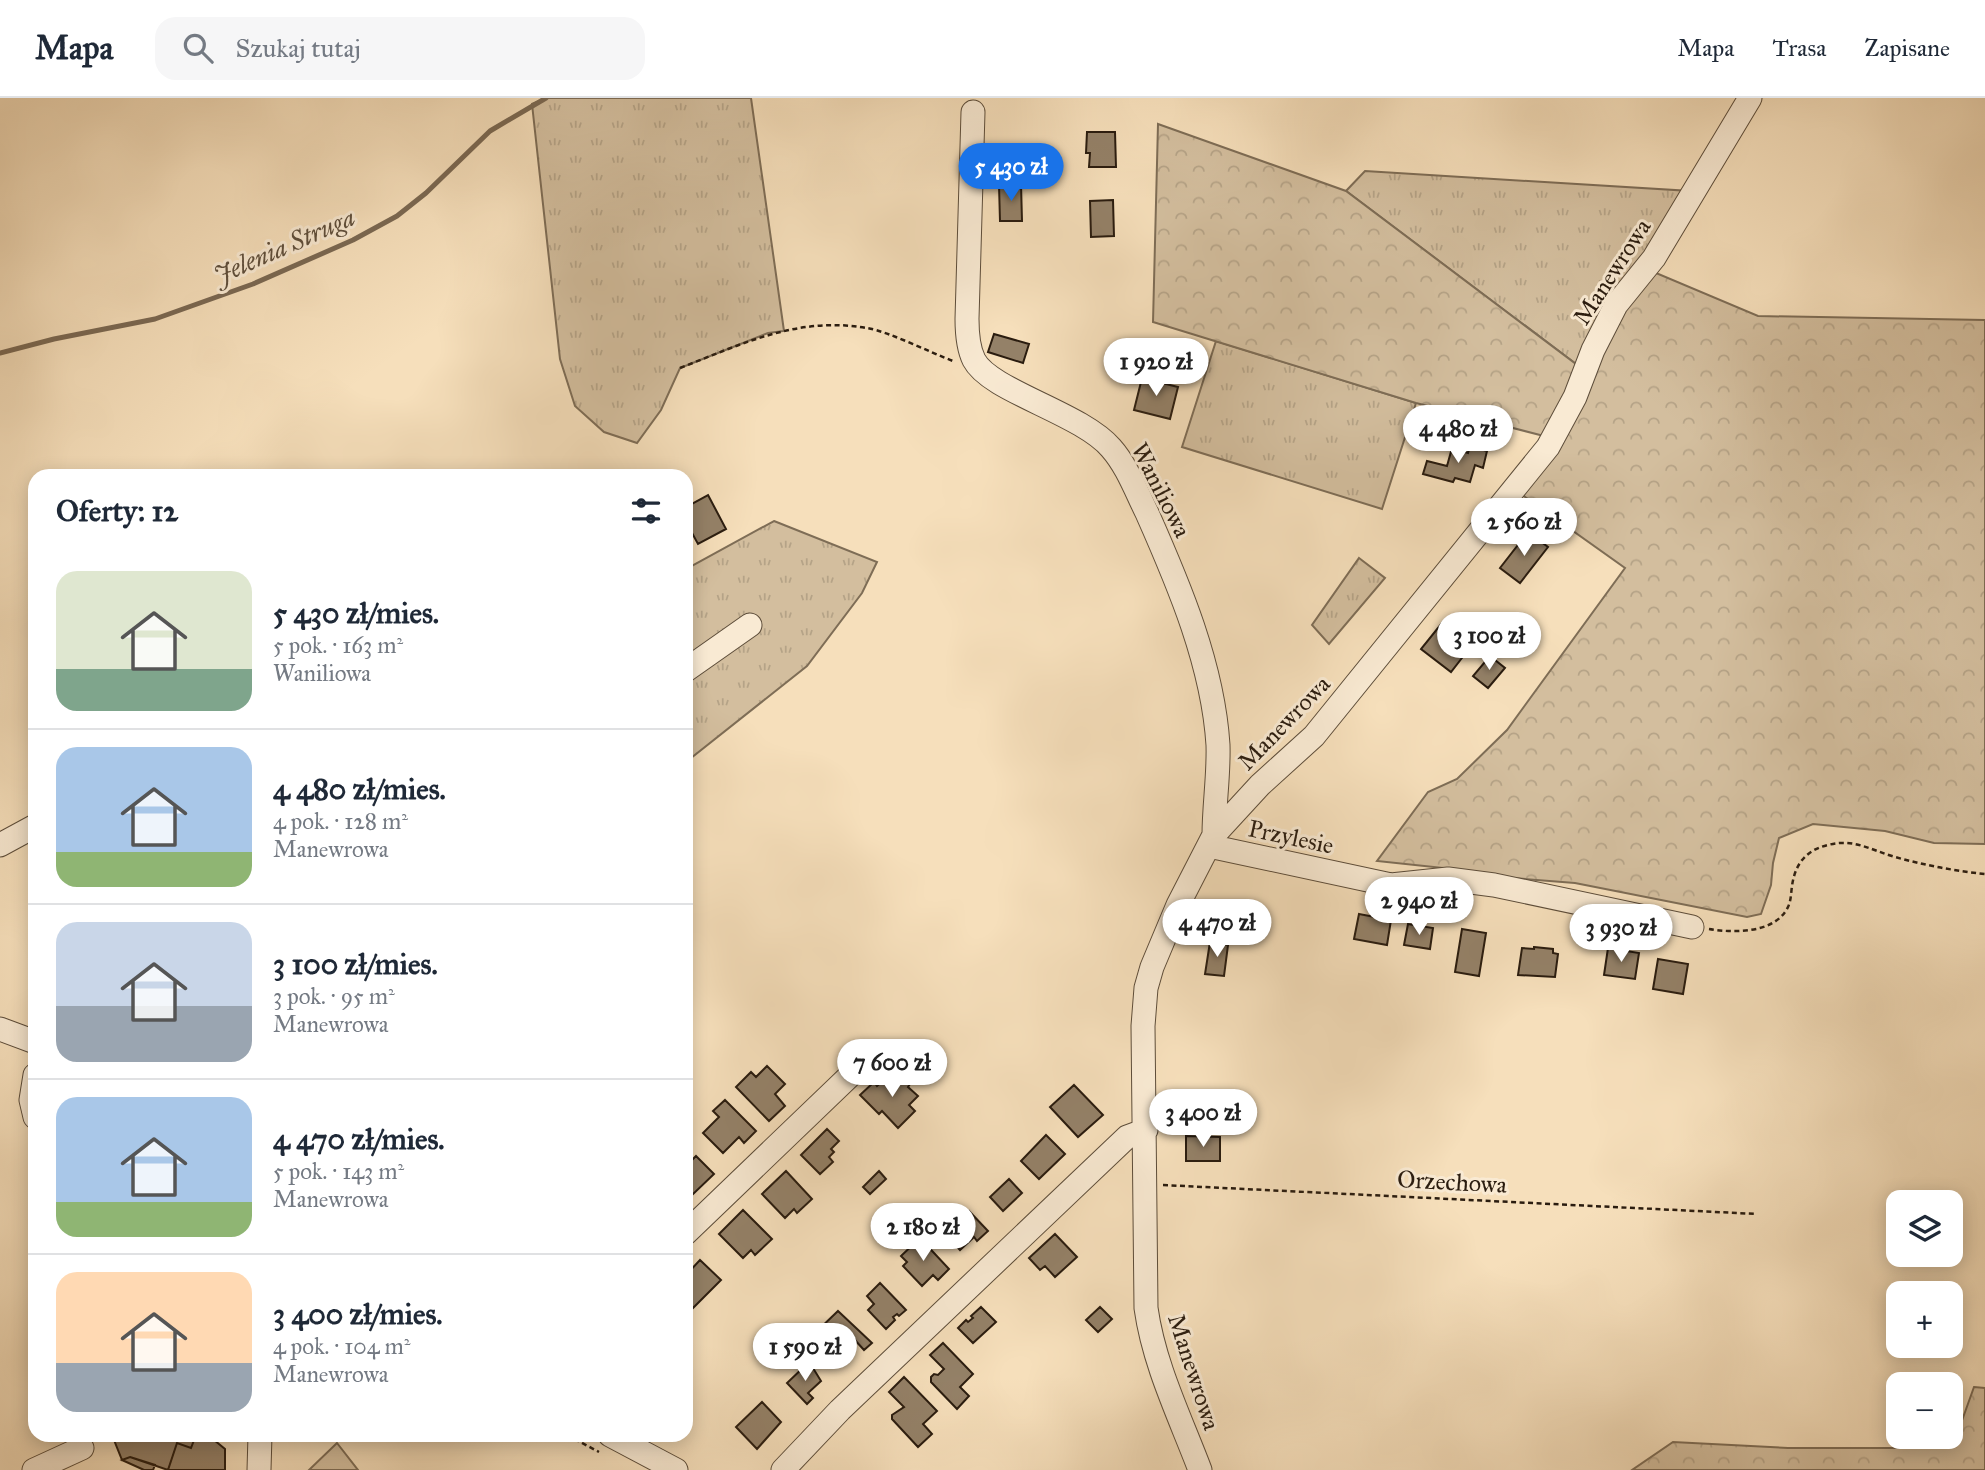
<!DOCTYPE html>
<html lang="pl">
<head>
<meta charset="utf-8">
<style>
	:root { --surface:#fff; --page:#f6f6f7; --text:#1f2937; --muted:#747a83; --line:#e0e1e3; --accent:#1a73e8 }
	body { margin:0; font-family:"IM FELL Great Primer",serif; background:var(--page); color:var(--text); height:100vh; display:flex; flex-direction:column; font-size:26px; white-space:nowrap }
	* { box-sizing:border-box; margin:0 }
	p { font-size:23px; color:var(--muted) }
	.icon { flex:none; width:38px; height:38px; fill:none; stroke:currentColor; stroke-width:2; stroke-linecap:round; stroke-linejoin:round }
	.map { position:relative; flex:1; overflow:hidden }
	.panel { position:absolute; left:28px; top:371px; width:665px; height:973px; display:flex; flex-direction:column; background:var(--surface); border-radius:21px; box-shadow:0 4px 18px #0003 }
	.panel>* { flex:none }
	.tools { position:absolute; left:1886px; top:1092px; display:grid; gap:14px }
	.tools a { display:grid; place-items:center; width:77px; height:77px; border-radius:14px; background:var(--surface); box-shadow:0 4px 18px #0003; font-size:35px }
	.price { position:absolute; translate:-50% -60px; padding:0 16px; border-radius:24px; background:#fff; color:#222; font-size:23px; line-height:46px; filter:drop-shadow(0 2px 4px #0008) }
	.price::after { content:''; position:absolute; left:50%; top:42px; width:21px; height:16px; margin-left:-10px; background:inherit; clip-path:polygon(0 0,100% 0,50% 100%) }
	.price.current { background:var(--accent); color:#fff }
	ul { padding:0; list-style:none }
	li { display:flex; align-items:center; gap:21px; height:175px; padding:0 28px }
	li+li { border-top:2px solid var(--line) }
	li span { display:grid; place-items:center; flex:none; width:196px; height:140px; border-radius:21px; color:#555 }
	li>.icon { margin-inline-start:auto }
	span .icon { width:84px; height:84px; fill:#fffc; stroke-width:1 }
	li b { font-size:30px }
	h2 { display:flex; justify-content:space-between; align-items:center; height:84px; padding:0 28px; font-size:30px }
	header { display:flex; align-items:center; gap:42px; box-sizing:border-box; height:98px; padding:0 35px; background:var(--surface); border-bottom:2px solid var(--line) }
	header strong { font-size:33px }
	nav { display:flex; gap:38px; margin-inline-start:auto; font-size:24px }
	.search { width:490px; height:63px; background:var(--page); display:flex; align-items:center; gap:18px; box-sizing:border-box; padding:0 24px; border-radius:21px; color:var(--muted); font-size:26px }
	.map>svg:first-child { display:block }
	.grass { fill:url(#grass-tufts); stroke:#7e6d56; stroke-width:2 }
	.forest { fill:url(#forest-crowns); stroke:#7e6d56; stroke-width:2 }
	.park { fill:#d3be9e; stroke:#7e6d56; stroke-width:2 }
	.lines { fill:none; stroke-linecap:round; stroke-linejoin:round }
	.stream { stroke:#7b6953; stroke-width:5 }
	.building { fill:#948168; stroke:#2a1c0f; stroke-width:2 }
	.minor-casing { stroke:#5d4d3a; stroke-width:25 }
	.path { stroke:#2a1c0f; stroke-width:2.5; stroke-dasharray:5 3.5; stroke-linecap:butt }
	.minor { stroke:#f9ead3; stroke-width:23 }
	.labels { text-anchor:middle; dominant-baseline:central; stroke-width:6; stroke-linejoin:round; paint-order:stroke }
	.street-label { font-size:24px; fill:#2a1c0f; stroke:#f9ead3 }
	.water-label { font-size:26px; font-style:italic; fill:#60503d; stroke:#f9ead3 }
</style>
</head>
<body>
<header>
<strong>Mapa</strong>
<div class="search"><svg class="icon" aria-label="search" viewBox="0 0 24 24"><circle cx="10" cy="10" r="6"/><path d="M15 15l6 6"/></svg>Szukaj tutaj</div>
<nav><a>Mapa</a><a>Trasa</a><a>Zapisane</a></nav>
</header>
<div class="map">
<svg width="1985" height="1372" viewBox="0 0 1985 1372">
	<defs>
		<pattern id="grass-tufts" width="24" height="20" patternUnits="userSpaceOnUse" patternTransform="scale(1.75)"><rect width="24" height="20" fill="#d3be9e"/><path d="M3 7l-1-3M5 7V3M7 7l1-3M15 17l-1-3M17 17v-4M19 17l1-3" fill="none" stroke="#b5a387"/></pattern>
		<pattern id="forest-crowns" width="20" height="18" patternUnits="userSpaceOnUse" patternTransform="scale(1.75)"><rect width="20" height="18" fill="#d3be9e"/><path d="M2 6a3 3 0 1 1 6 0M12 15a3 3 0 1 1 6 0" fill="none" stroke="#b5a387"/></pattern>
	</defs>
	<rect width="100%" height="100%" fill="#f6dfbb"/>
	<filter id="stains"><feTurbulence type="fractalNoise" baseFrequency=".00286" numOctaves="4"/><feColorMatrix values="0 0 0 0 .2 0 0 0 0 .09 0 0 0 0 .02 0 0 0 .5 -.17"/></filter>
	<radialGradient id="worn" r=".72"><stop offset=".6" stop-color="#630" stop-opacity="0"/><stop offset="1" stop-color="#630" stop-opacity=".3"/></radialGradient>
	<path class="grass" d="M546,0H751L784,233L768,235L680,270L661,312L637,345L604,334L575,308L560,261L532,6Z
		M1365,73L1690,93L1584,272L1346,93Z
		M1216,243L1416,305L1382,411L1182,349Z
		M774,423L877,464L862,495L807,568L686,664V471Z
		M1359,460L1385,480L1329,546L1312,527Z"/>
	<path class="forest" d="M1158,26L1346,93L1584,272L1649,172L1758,218L1985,222V746L1934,745L1885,733L1813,726L1779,740L1773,765L1771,787L1761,816L1747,819L1575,785L1488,778L1462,772L1377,763L1428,694L1457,681L1507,632L1625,470L1521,396L1560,345L1540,337L1416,305L1153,224Z
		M1974,1289L1985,1290V1372H1632L1673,1344L1788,1350H1922L1955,1342Z"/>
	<path class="park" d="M337,1345L358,1372H309Z"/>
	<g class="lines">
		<path class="stream" d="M0,255L54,241L155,221L253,186L353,142L397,118L426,95L490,33L546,0"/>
	</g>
	<path class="building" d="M1087,34H1115L1116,69H1089L1090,55H1086Z
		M1021,86L1022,123H1000L999,87Z
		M1113,102L1114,138L1091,139L1090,103Z
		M994,236L1029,246L1023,265L988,254Z
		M1142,280L1178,289L1170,321L1134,312Z
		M1470,348L1487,353L1483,370L1475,367L1470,384L1455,380L1453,384L1423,376L1427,363L1447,368L1452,350L1468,355Z
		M708,397L726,431L698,446L686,424V409Z
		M1528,434L1548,449L1520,485L1500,470Z
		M1442,525L1463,541L1456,549L1465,556L1451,574L1421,551Z
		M1490,558L1505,570L1488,590L1473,578Z
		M1359,816L1391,822L1387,847L1354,841Z
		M1408,826L1433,830L1430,851L1404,847Z
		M1462,831L1486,835L1479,878L1455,874Z
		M1210,844L1228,847L1224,878L1205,876Z
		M1534,849L1553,851V855L1558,856L1555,879L1518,877L1522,850L1534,851Z
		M1608,850L1639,855L1635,881L1604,877Z
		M1658,861L1688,866L1683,896L1653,891Z
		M767,968L785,986L775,996L785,1008L769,1023L736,989L751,974L756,979Z
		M897,976L910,986L908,989L918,998L909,1007L915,1013L898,1030L882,1013L879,1016L860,997L874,984L877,988L887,979L890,982Z
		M1074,987L1103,1017L1078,1039L1050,1009Z
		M725,1002L756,1033L744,1045L739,1039L723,1055L703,1035L719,1019L713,1013Z
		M827,1031L839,1043L831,1051L834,1054L829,1059L833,1064L820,1076L801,1057Z
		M1046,1037L1065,1056L1039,1081L1021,1063Z
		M1186,1038L1220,1039V1063H1186Z
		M696,1058L714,1076L690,1099L686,1096V1068Z
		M786,1073L812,1101L797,1115L794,1111L785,1120L762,1096Z
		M879,1073L886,1081L870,1096L863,1089Z
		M1009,1081L1022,1095L1003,1113L990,1099Z
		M743,1112L772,1141L755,1157L751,1152L743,1160L719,1136Z
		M969,1113L988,1133L977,1143L974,1139L960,1152L945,1136Z
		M1055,1136L1077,1159L1055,1179L1045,1168L1040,1172L1029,1160Z
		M920,1140L949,1171L938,1182L933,1177L922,1188L903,1168L907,1164L901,1158Z
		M700,1162L721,1182L693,1210L686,1203V1177Z
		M880,1185L906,1212L899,1218L897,1216L893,1219L895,1222L886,1231L868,1212L874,1206L867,1198Z
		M981,1209L996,1224L973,1245L958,1230L966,1222L968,1224L973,1220L971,1218Z
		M1100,1209L1112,1221L1098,1234L1086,1222Z
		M838,1213L872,1245L864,1252L854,1241L835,1259L814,1236Z
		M943,1245L973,1276L960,1289L969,1298L957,1311L931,1284V1279L934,1276L938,1277L944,1271L930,1257Z
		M806,1267L811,1272L813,1270L821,1283L808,1295L813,1300L807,1306L787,1285Z
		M904,1279L937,1313L923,1326L932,1336L918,1349L892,1321V1317L904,1309L889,1294Z
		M762,1304L781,1324L757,1351L736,1329Z
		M112,1337H196L191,1350L177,1345L168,1372L130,1359L122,1362Z
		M196,1337H208L225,1351V1372H168L177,1345L191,1350Z
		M130,1359L155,1367L153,1372H144L122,1362Z"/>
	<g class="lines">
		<defs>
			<path id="minor" d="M973,14L967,221C967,235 968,250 974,262C990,293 1081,315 1111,350C1127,368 1136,393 1147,415C1179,487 1213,567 1218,647C1219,677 1214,707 1214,737
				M686,572L750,527
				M0,747L35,728
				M1209,748L1391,787L1448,781L1494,787L1692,829
				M0,931L35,944
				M35,977L31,1002L35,1019
				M686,1135L861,967
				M610,1337L676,1372
				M34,1372L82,1350
				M259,1372L260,1337
				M783,1372L840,1312L1127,1039L1146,1032
				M1200,1372C1180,1319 1154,1267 1146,1210L1143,928L1146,890L1152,869L1178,807L1214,737L1260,687L1314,638L1548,349L1575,299L1593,252L1616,207L1654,160L1750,0"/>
		</defs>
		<use href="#minor" class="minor-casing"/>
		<path class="path" d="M680,270C742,246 798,218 867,230C890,234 929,254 953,263
			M1709,831C1733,835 1775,836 1788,809C1791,803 1791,795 1792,788C1795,766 1806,752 1828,747C1853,740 1871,752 1895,759C1924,767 1955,773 1985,776
			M1163,1087L1757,1116
			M567,1337L599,1354"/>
		<use href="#minor" class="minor"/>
	</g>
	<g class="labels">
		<g class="street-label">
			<text transform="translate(1612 174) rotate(-57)">Manewrowa</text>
			<text transform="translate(1161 392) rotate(63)">Waniliowa</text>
			<text transform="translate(1284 625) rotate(-46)">Manewrowa</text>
			<text transform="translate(1291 739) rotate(12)">Przylesie</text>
			<text transform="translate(1452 1084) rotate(3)">Orzechowa</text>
			<text transform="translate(1194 1274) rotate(72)">Manewrowa</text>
		</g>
		<g class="water-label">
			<text transform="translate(284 148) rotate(-24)">Jelenia Struga</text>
		</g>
	</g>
	<rect width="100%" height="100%" filter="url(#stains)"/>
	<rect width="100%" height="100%" fill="url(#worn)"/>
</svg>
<div class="tools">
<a><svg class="icon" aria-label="layers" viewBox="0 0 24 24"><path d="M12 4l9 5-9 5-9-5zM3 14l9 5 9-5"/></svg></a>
<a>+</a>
<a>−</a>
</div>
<b class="price current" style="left:1011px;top:105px">5 430 zł</b>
<b class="price" style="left:1156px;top:300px">1 920 zł</b>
<b class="price" style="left:1458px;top:367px">4 480 zł</b>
<b class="price" style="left:1524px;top:460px">2 560 zł</b>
<b class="price" style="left:1489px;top:574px">3 100 zł</b>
<b class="price" style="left:1419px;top:839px">2 940 zł</b>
<b class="price" style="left:1217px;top:861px">4 470 zł</b>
<b class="price" style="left:1621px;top:866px">3 930 zł</b>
<b class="price" style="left:892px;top:1001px">7 600 zł</b>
<b class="price" style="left:1203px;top:1051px">3 400 zł</b>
<b class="price" style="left:923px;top:1165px">2 180 zł</b>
<b class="price" style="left:805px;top:1285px">1 590 zł</b>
<section class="panel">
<h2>Oferty: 12<svg class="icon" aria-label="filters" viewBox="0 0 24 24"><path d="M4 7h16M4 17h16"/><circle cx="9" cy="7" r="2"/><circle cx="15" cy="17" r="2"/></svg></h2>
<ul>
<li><span style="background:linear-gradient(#dfe7d0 70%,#7fa58c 0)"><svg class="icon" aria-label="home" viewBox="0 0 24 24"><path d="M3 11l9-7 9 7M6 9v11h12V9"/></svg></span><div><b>5 430 zł/mies.</b><p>5 pok. · 163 m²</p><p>Waniliowa</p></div></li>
<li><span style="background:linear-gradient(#a9c7e8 75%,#8fb573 0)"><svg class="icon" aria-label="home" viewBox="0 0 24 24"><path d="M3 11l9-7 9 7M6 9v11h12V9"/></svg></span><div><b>4 480 zł/mies.</b><p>4 pok. · 128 m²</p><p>Manewrowa</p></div></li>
<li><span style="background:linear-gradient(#c9d6e8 60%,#9aa5b1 0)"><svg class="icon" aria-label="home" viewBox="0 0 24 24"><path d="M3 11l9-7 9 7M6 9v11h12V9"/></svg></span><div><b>3 100 zł/mies.</b><p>3 pok. · 95 m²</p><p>Manewrowa</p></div></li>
<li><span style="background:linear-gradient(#a9c7e8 75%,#8fb573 0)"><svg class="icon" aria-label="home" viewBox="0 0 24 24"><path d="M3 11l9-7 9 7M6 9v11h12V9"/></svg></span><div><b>4 470 zł/mies.</b><p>5 pok. · 143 m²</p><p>Manewrowa</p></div></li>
<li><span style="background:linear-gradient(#ffd9b3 65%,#9aa5b1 0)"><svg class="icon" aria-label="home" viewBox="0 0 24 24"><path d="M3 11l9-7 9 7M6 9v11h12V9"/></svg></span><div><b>3 400 zł/mies.</b><p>4 pok. · 104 m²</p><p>Manewrowa</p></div></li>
</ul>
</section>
</div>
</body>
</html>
